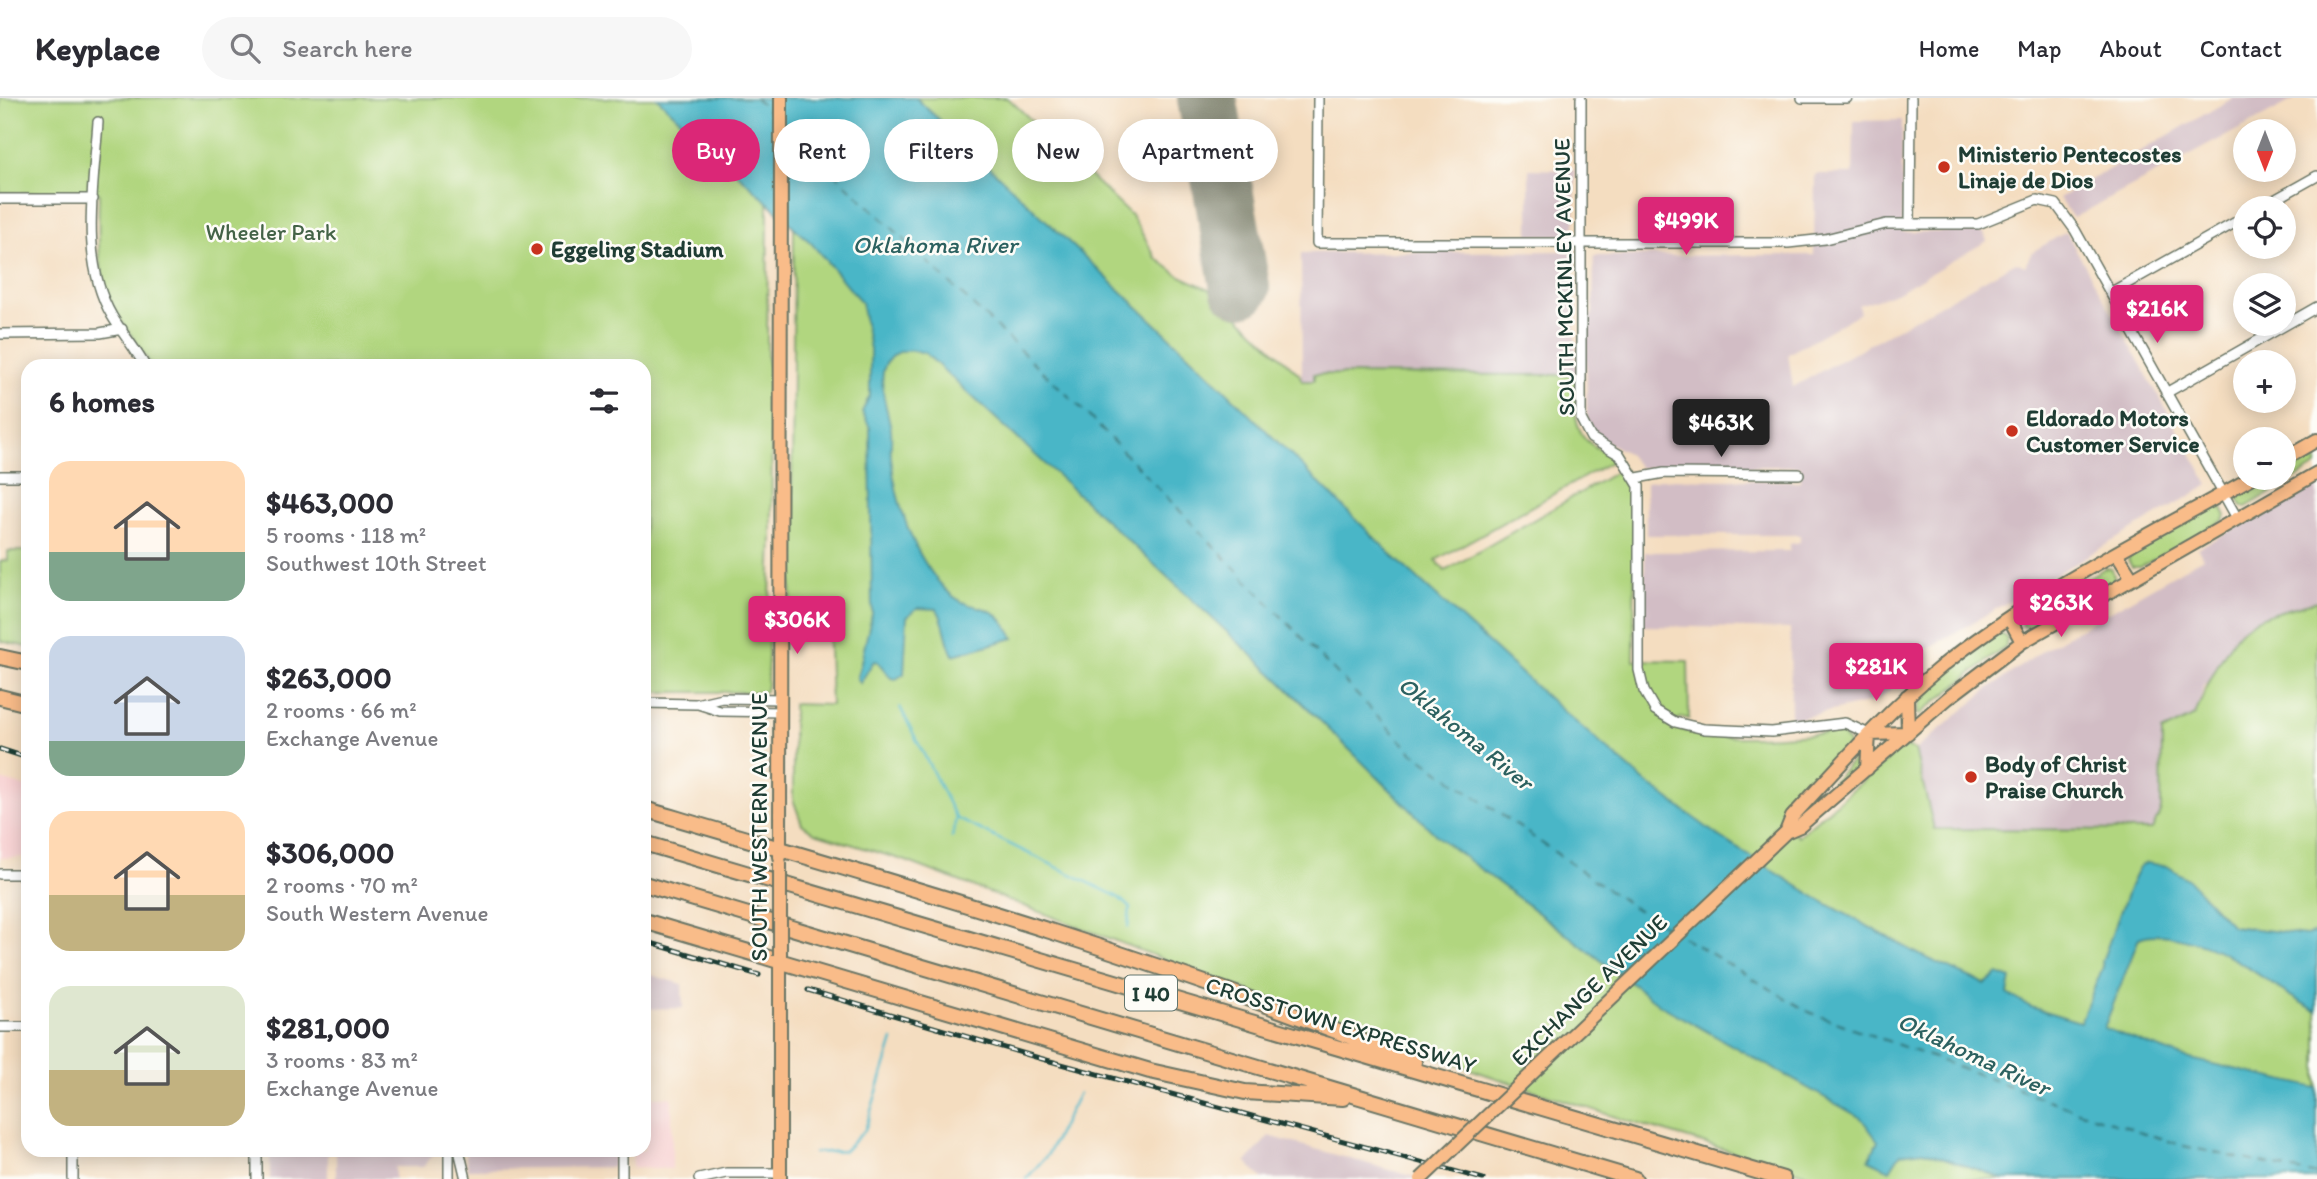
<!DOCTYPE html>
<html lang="en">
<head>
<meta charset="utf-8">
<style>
	:root { --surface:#fff; --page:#f7f7f7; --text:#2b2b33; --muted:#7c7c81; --line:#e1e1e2; --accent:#db2777 }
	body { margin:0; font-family:Itim,sans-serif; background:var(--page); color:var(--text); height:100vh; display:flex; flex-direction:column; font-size:26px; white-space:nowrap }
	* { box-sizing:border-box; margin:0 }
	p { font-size:23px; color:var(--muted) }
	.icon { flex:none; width:38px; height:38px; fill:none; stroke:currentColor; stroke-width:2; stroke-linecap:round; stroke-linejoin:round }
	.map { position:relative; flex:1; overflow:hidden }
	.details { position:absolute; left:21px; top:261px; width:630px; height:798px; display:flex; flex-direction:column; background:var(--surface); border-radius:21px; box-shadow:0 4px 18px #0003 }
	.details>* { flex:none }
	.top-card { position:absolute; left:672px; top:21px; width:665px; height:63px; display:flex; gap:14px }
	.needle { width:46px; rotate:180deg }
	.tools { position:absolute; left:2233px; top:21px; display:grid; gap:14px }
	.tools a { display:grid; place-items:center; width:63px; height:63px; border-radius:50%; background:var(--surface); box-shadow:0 4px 18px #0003; font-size:35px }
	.price { position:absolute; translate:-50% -60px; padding:0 16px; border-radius:7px; background:var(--accent); color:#fff; font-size:23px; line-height:46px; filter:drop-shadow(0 2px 4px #0008) }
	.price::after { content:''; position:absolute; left:50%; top:42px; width:21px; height:16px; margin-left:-10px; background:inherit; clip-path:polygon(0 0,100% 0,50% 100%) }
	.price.current { background:#222; color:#fff }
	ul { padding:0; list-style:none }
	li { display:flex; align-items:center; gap:21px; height:175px; padding:0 28px }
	li span { display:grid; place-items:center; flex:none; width:196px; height:140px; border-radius:21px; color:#555 }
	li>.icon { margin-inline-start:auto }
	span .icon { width:84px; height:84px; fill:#fffc; stroke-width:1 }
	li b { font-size:30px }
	h2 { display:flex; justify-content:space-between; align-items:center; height:84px; padding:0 28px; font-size:30px }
	.tag { padding:0 24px; border-radius:32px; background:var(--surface); box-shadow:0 4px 18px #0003; font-size:24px; line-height:63px }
	.tag.current { background:var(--accent); color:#fff }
	header { display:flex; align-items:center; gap:42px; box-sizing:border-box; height:98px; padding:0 35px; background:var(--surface); border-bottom:2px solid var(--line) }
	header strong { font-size:33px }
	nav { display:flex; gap:38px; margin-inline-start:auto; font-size:24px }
	.search { width:490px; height:63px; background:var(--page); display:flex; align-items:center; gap:18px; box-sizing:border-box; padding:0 24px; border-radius:38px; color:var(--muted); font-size:26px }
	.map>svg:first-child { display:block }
	.built { fill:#f7cfd0 }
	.industrial { fill:#d2bdc5 }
	.green { fill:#b1d67f; stroke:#688a5a; stroke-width:2 }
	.water { fill:#4ab6c7; stroke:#347a7e; stroke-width:2 }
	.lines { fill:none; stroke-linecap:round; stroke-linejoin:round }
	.stream { stroke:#4ab6c7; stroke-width:2.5 }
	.ferry { stroke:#2c6160; stroke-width:2; stroke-dasharray:9 7; stroke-linecap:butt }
	.runway { stroke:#8a8d7a; stroke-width:60 }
	.minor-casing { stroke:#6a7565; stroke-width:12 }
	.major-casing { stroke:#6a7565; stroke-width:16 }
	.highway-casing { stroke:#6a7565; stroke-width:18 }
	.minor { stroke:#fff; stroke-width:9 }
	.major { stroke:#f9bc89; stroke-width:12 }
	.highway { stroke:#f9bc89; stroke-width:14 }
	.rail-casing { stroke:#1f3d34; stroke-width:5 }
	.rail { stroke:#fdfcf7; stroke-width:2.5; stroke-dasharray:8; stroke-linecap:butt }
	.major-bridge-casing { stroke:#6a7565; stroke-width:16; stroke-linecap:butt }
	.major-bridge { stroke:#f9bc89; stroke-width:12 }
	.poi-dot { fill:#c8321e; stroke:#fdfcf7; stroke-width:2.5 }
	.labels { text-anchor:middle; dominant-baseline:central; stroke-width:5; stroke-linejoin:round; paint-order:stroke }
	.shield { fill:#fdfcf7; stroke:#62766e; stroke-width:2 }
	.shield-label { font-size:21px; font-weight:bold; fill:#1f3d34 }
	.poi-label { font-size:23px; font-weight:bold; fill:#1f3d34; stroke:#fdfcf7; text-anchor:start }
	.park-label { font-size:23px; fill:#446347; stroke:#fdfcf7 }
	.street-label { font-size:23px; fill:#1f3d34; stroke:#fdfcf7 }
	.water-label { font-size:24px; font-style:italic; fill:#2c6160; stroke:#fdfcf7 }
</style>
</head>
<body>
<header>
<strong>Keyplace</strong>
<div class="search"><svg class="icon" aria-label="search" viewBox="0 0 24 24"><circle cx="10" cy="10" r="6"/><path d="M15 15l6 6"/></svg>Search here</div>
<nav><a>Home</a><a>Map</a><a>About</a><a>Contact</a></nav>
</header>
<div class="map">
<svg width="2317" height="1081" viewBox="0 0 2317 1081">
	<rect width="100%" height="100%" fill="#fdfcf7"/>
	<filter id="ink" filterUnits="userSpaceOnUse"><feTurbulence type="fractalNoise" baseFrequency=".0143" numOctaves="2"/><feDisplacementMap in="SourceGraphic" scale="14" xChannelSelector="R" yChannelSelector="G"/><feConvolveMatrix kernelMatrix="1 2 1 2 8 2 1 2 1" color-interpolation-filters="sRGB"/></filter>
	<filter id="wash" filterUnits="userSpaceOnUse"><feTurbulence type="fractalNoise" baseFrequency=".00686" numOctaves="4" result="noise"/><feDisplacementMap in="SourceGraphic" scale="28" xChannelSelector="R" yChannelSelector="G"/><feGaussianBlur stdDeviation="1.57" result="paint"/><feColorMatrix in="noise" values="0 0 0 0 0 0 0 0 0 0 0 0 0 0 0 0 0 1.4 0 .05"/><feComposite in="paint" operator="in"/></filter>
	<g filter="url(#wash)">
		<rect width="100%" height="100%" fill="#f4ddc0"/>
		<path class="built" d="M0,682L27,689L28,759L0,760Z
			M644,999H672V1071L632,1070L633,1052H644Z"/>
		<path class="industrial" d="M2233,0H2297L2073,120L2059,100Z
			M1902,22V134H1979L1984,135L1987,143L1896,195L1858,207L1860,215L1788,256L1793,289L2016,164L2025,168L2032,154L2066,134L2209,387L1896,569L1901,583L1876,603L1791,622L1790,531L1644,528L1645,454L1790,453V446L1800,444V437H1646V384L1663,381L1800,383L1801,368L1640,370L1627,355L1596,338L1587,321L1586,224L1593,215L1594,158L1814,157L1815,76H1853L1854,23Z
			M1529,71L1575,72V127L1570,138L1529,137Z
			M1572,153L1576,277L1315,276L1314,283H1302L1301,155Z
			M2317,387V503L2305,507L2204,588L2195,618L2162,634L2161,712L2152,732L1934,731L1915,652L1987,592L2045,551L2203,460L2198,450Z
			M644,875L682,886L683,910L644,911Z
			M1269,1038L1422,1081H1263L1246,1064Z
			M270,1052H328V1081H270Z
			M336,1052H437V1053L423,1069H395V1081H336Z
			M465,1052H613V1069L468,1071Z"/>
		<path class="green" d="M0,0H1008L1132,118L1156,160L1180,178L1211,192L1301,278L1302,283H1314V276L1576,277C1576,300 1570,331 1591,346C1599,352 1608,355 1616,361L1436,462L1445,473L1623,370L1633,385L1635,400L1634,562L1688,563L1689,621L1682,619L1670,628C1724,647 1784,636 1840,635L1848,644V650L1782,721L1798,738L1904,648L1915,652L1934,731L2152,732L2161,712L2162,634L2195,618C2202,597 2228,541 2246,528C2266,514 2295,510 2317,503V1081H1824L1625,1022L1487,977L1234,888L906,763L815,735L802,726L793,701V606L831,607L828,519H791L794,130L768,105L767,261L771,273L772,439L767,588L765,594H644V268H151C140,247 126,232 115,213C96,178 98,134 99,95H0Z
			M2313,354L2317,356V368L2246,409L2242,408L2236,397L2238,393L2262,380H2284V367Z
			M2216,406H2220L2226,418L2224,422L2140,469H2132L2128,462L2132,454Z
			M8,453H28V549L0,543V463L8,462Z
			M2105,470L2112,471L2115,483L2093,496L2087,495L2083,483Z
			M2057,497H2063L2067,502L2065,512L2033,531L2023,528V517Z
			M1998,534L2007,540L2006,548L1919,617L1917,615L1922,597L1929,587Z
			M1861,654L1865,657L1860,669L1814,708L1812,706Z"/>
		<path class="water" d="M657,0H916L1209,276L1396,461L1556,607L1643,682L1721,740L1820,802L1920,857L1985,886L1998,876L2011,881L2008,896L2031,909L2080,924L2103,869L2102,863L2130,788L2139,769L2146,765L2167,768L2189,782L2232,828L2306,837L2317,834V913C2283,897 2260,875 2229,858C2209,847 2160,830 2139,840L2104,930L2182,959L2317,990V1081H2004L1924,1053L1900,1056L1890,1072L1869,1062L1878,1043L1861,1020L1660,907L1439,740L1278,581L925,255C907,249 887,253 883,274C880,295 888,312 891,332C892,341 890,350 891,359C896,405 912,456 945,491C974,521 991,495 1014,540L953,557C945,541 946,526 937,511L917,510L907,519L904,576L896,581L891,580L878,564L874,563L860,585L857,581L872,516L870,330L862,314L870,297V251L861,204L812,146Z"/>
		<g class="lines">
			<path class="stream" d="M900,609L956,720L952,739
				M956,720L1118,799L1130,810L1128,830
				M814,1055L844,1053L865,1032L893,942
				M1026,1081L1048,1056L1079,995"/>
			<path class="ferry" d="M755,0L775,19
				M787,30L1081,310L1412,654L1630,807L1675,834
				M1683,839L1809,914L2078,1013L2184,1048L2317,1077"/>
			<path class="runway" d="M1207,0L1240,189"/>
		</g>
	</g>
	<g filter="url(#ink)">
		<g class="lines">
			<defs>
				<path id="minor" d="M1318,0L1317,145H1788L1825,141L1886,126H1978L2037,102L2056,106L2075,132L2237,420
					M1581,0V321L1591,340L1620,357L1639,388V572L1644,593L1655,612L1675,624L1704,631L1772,634L1845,625L1869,636
					M1802,0H1847
					M98,24C94,85 79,162 112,218C122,235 135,250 145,268
					M0,101H93
					M2260,110L2317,78
					M1910,125L1911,0
					M2110,195L2245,119
					M0,236L100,235L122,231
					M2166,295L2317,209
					M0,378H28
					M1637,380L1664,375L1799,376
					M644,605L696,606L722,600L781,601
					M698,606L720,613L781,614
					M0,776H28
					M0,929H28
					M73,1052V1081
					M449,1052V1081
					M459,1052L466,1081
					M622,1052V1081
					M257,1081V1052
					M699,1081L726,1075H780"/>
				<path id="major" d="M2284,361L2317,342
					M2117,456L2132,480
					M2068,485L2082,508
					M2009,520L2022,544
					M1907,598L1908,635
					M1869,636L1908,635
					M1867,671L1869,636
					M1786,734L1800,728L1948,600L2022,544L2317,375
					M1786,734L1792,719C1840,667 1887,613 1942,568C2036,493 2147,439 2251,380
					M780,759L781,0
					M780,1081V858"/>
				<path id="highway" d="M0,559L28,565
					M0,599L28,606
					M644,711C904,787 1163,861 1414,964
					M644,745L1783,1081
					M644,786L1635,1081
					M644,823L1150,973L1245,994L1343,1000"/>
			</defs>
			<use href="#minor" class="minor-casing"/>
			<use href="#major" class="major-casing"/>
			<use href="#highway" class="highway-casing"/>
			<use href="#minor" class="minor"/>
			<use href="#major" class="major"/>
			<use href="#highway" class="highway"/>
			<defs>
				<path id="rail" d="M0,651L28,660
					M644,843L759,877
					M808,892L1039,960L1483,1081"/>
			</defs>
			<use href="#rail" class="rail-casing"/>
			<use href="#rail" class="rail"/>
			<defs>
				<path id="major-bridge" d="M780,858V765
					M1421,1081L1786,734"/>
			</defs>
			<use href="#major-bridge" class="major-bridge-casing"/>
			<use href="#major-bridge" class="major-bridge"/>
		</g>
	</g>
	<g class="poi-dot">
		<circle cx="1944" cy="69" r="7"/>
		<circle cx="537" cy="151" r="7"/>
		<circle cx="2012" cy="333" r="7"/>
		<circle cx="1971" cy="679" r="7"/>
	</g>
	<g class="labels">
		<rect class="shield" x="1125" y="877.5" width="52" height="35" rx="5"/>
		<g class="shield-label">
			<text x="1151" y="895">I 40</text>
		</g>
		<g class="poi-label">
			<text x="1958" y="56">Ministerio Pentecostes<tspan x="1958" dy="26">Linaje de Dios</tspan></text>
			<text x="551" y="151">Eggeling Stadium</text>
			<text x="2026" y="320">Eldorado Motors<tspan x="2026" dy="26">Customer Service</tspan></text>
			<text x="1985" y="666">Body of Christ<tspan x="1985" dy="26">Praise Church</tspan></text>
		</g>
		<g class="park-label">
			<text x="271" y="134">Wheeler Park</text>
		</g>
		<g class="street-label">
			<text transform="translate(1564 179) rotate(-91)">SOUTH MCKINLEY AVENUE</text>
			<text transform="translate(759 729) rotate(-90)">SOUTH WESTERN AVENUE</text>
			<text transform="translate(1589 892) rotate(-44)">EXCHANGE AVENUE</text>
			<text transform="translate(1341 927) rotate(17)">CROSSTOWN EXPRESSWAY</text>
		</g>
		<g class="water-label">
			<text x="935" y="146">Oklahoma River</text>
			<text transform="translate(1466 635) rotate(39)">Oklahoma River</text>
			<text transform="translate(1974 956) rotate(25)">Oklahoma River</text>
		</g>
	</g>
</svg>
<div class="tools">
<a><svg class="needle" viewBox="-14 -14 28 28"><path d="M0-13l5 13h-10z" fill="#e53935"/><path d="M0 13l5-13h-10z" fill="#7c7c81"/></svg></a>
<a><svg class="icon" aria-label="locate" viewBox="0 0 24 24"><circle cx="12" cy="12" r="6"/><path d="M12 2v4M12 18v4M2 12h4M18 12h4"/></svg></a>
<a><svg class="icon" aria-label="layers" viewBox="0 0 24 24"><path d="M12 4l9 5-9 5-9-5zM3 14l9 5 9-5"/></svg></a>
<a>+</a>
<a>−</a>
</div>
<b class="price" style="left:1686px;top:159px">$499K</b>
<b class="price" style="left:2157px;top:247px">$216K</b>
<b class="price current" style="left:1721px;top:361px">$463K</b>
<b class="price" style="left:2061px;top:541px">$263K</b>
<b class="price" style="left:797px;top:558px">$306K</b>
<b class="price" style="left:1876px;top:605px">$281K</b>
<div class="top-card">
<a class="tag current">Buy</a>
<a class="tag">Rent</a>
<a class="tag">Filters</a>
<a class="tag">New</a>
<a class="tag">Apartment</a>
</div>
<section class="details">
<h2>6 homes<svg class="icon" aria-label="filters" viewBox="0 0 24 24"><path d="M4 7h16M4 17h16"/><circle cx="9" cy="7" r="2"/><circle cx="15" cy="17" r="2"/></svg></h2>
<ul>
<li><span style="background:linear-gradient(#ffd9b3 65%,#7fa58c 0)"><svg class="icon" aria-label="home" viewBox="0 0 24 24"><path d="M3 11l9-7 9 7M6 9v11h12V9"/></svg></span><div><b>$463,000</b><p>5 rooms · 118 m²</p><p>Southwest 10th Street</p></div></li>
<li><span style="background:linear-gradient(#c9d6e8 75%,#7fa58c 0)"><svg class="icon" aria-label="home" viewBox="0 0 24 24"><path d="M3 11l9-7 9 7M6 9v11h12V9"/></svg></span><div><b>$263,000</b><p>2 rooms · 66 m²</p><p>Exchange Avenue</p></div></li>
<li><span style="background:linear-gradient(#ffd9b3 60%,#c2b280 0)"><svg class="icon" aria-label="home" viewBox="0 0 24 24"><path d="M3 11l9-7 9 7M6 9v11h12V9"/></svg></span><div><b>$306,000</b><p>2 rooms · 70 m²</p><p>South Western Avenue</p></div></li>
<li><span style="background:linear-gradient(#dfe7d0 60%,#c2b280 0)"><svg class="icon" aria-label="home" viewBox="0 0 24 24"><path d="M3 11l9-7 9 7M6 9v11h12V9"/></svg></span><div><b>$281,000</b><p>3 rooms · 83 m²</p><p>Exchange Avenue</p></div></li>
</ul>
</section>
</div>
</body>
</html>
